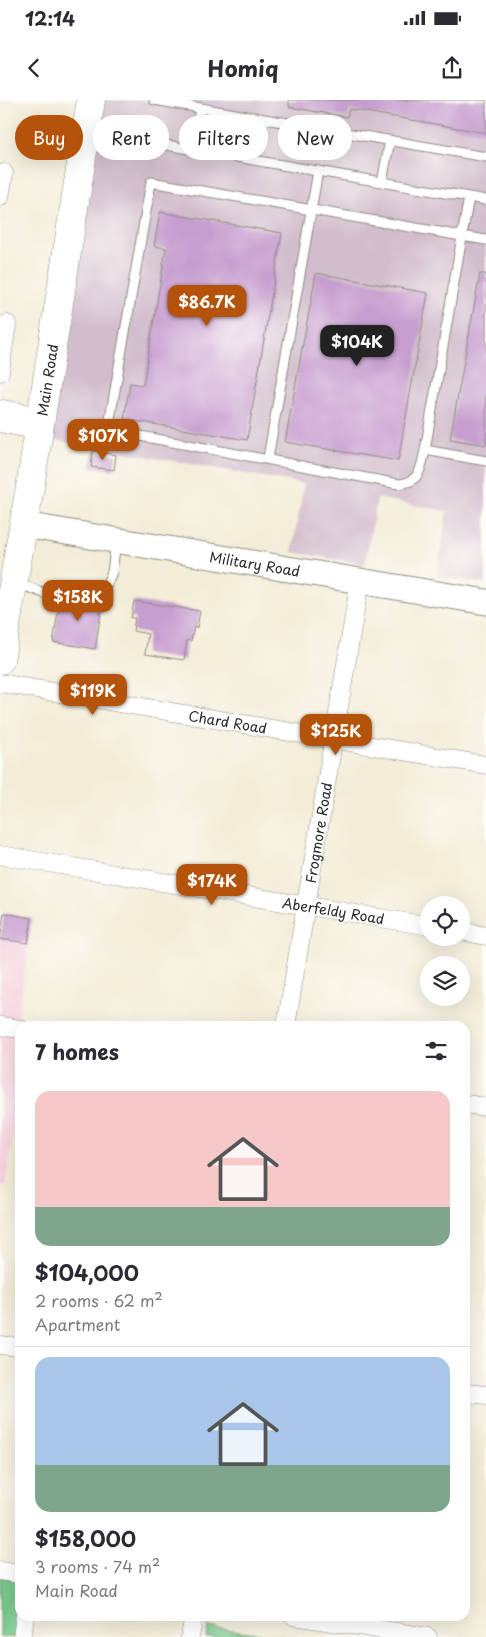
<!DOCTYPE html>
<html lang="en">
<head>
<meta charset="utf-8">
<style>
	:root { --surface:#fff; --page:#f7f7f7; --text:#2b2b33; --muted:#7c7c81; --line:#e1e1e2; --accent:#b45309 }
	body { margin:0; font-family:"Playpen Sans",sans-serif; background:var(--page); color:var(--text); height:100vh; display:flex; flex-direction:column; font-size:19px; white-space:nowrap }
	* { box-sizing:border-box; margin:0 }
	p { font-size:16px; color:var(--muted) }
	.icon { flex:none; width:28px; height:28px; fill:none; stroke:currentColor; stroke-width:2; stroke-linecap:round; stroke-linejoin:round }
	.map { position:relative; flex:1; overflow:hidden }
	.drawer { position:absolute; left:15px; top:921px; width:455px; height:600px; display:flex; flex-direction:column; background:var(--surface); border-radius:15px; box-shadow:0 5px 20px #0002 }
	.drawer>* { flex:none }
	.guide { position:absolute; left:15px; top:15px; width:456px; height:45px; display:flex; gap:10px }
	.tools { position:absolute; left:420px; top:796px; display:grid; gap:10px }
	.tools a { display:grid; place-items:center; width:50px; height:50px; border-radius:50%; background:var(--surface); box-shadow:0 5px 20px #0002; font-size:25px }
	.price { position:absolute; translate:-50% -42px; padding:0 11px; border-radius:10px; background:var(--accent); color:#fff; font-size:16px; line-height:32px; filter:drop-shadow(0 1px 2px #0008) }
	.price::after { content:''; position:absolute; left:50%; top:30px; width:15px; height:11px; margin-left:-8px; background:inherit; clip-path:polygon(0 0,100% 0,50% 100%) }
	.price.active { background:#222; color:#fff }
	ul { padding:0; list-style:none }
	li { display:grid; align-content:center; gap:10px; height:265px; padding:0 20px }
	li+li { border-top:1px solid var(--line) }
	li span { display:grid; place-items:center; height:155px; border-radius:15px; color:#555 }
	li>.icon { margin-inline-start:auto }
	span .icon { width:90px; height:90px; fill:#fffc; stroke-width:1 }
	li b { font-size:21px }
	h2 { display:flex; justify-content:space-between; align-items:center; height:60px; padding:0 20px; font-size:21px }
	.pill { padding:0 18px; border-radius:22px; background:var(--surface); box-shadow:0 5px 20px #0002; font-size:18px; line-height:45px }
	.pill.active { background:var(--accent); color:#fff }
	.status { display:flex; justify-content:space-between; align-items:center; height:35px; padding:0 25px; background:var(--surface); direction:ltr }
	.status svg { height:14px; fill:currentColor }
	header { display:flex; justify-content:space-between; align-items:center; height:65px; padding:0 20px; background:var(--surface); font-size:22px; font-weight:700 }
	.map>svg:first-child { display:block }
	.built { fill:#f5cfdb }
	.industrial { fill:#d1bdcc }
	.green { fill:#77c889; stroke:#517a5a }
	.building { fill:#c69dcf }
	.lines { fill:none; stroke-linecap:round; stroke-linejoin:round }
	.service-casing { stroke:#8f8c81; stroke-width:11 }
	.minor-casing { stroke:#8f8c81; stroke-width:19 }
	.secondary-casing { stroke:#8f8c81; stroke-width:27 }
	.primary-casing { stroke:#8f8c81; stroke-width:29 }
	.service { stroke:#fff; stroke-width:9 }
	.minor { stroke:#fff; stroke-width:18 }
	.secondary { stroke:#fff; stroke-width:25 }
	.primary { stroke:#fff; stroke-width:28 }
	.labels { text-anchor:middle; dominant-baseline:central; stroke-width:5; stroke-linejoin:round; paint-order:stroke }
	.street-label { font-size:14px; fill:#2b2b2b; stroke:#fdfcf7 }
</style>
</head>
<body>
<div class="status"><b>12:14</b><svg viewBox="0 0 49 12"><path d="M0 12V9h3v3zM5 12V6h3v6zM10 12V3h3v9zM15 12V0h3v12zM26 1h20v11H26zM47 4h2v5h-2z"/></svg></div>
<header><svg class="icon" aria-label="back" viewBox="0 0 24 24"><path d="M15 5l-7 7 7 7"/></svg>Homiq<svg class="icon" aria-label="share" viewBox="0 0 24 24"><path d="M12 15V3M7 8l5-5 5 5M5 13v7h14v-7"/></svg></header>
<div class="map">
<svg width="486" height="1537" viewBox="0 0 486 1537">
	<rect width="100%" height="100%" fill="#fdfcf7"/>
	<filter id="ink" filterUnits="userSpaceOnUse"><feTurbulence type="fractalNoise" baseFrequency=".02" numOctaves="2"/><feDisplacementMap in="SourceGraphic" scale="10" xChannelSelector="R" yChannelSelector="G"/><feConvolveMatrix kernelMatrix="1 2 1 2 8 2 1 2 1" color-interpolation-filters="sRGB"/></filter>
	<filter id="wash" filterUnits="userSpaceOnUse"><feTurbulence type="fractalNoise" baseFrequency=".0096" numOctaves="4" result="noise"/><feDisplacementMap in="SourceGraphic" scale="20" xChannelSelector="R" yChannelSelector="G"/><feGaussianBlur stdDeviation="1.12" result="paint"/><feColorMatrix in="noise" values="0 0 0 0 0 0 0 0 0 0 0 0 0 0 0 0 0 1.4 0 .05"/><feComposite in="paint" operator="in"/></filter>
	<g filter="url(#wash)">
		<rect width="100%" height="100%" fill="#f3ecd7"/>
		<path class="built" d="M0,839L29,844L16,928L20,929V993L5,1086L0,1085Z"/>
		<path class="industrial" d="M91,0H486V484L437,476L447,411L377,398L365,464L292,452L304,384L37,337Z"/>
		<path class="green" d="M0,1477L15,1479L20,1484V1537H0Z
			M208,1527L288,1537H206Z"/>
		<g id="blocks">
			<path class="building" d="M289,0H486V33L349,9L347,17L289,7Z
				M160,112L282,133L247,340L124,319L130,283L143,285L166,148L154,146Z
				M316,173L428,193L398,361L285,342Z
				M480,174H486V345L450,339Z
				M93,351L116,355L114,370L91,367Z
				M62,493L89,498L91,503L94,505H98L103,500L95,549L53,542L59,505L64,504L66,501L65,495Z
				M134,501L200,511L197,528L194,527L191,541L187,540L184,560L145,554L148,534L133,531L135,518H131Z
				M4,813L32,818L28,843L0,839Z"/>
		</g>
	</g>
	<g filter="url(#ink)">
		<use href="#blocks" fill-opacity="0" stroke="#8f8c81" stroke-width="1"/>
		<g class="lines">
			<defs>
				<path id="service" d="M154,0L486,57
					M90,32L486,100
					M193,50L200,8
					M382,82L390,40
					M469,97C454,181 440,265 425,350C421,367 421,382 399,384L108,330L151,82L462,136L486,140
					M425,350L486,361
					M268,358L318,71
					M17,483L60,499
					M95,499L106,486L112,472L116,442"/>
				<g id="minor">
					<path d="M0,97L4,73"/>
					<path d="M0,272L7,224"/>
					<path d="M0,311L3,309L41,316"/>
					<path d="M0,323L38,331"/>
					<path id="s1" d="M0,583L486,665"/>
					<path id="s2" d="M0,755L429,826"/>
					<path d="M461,831L486,836"/>
					<path d="M0,926L20,929"/>
					<path id="s3" d="M286,926L360,480"/>
					<path d="M465,1004L486,1007"/>
					<path d="M0,1245L20,1247"/>
					<path d="M465,1293L486,1295"/>
					<path d="M0,1471L20,1474"/>
					<path d="M294,1516L428,1537"/>
					<path d="M22,1537L25,1516"/>
					<path d="M190,1537L194,1516"/>
				</g>
				<g id="secondary">
					<path id="s4" d="M24,425L486,502"/>
				</g>
				<g id="primary">
					<path id="s5" d="M0,560L30,387L91,0"/>
				</g>
			</defs>
			<use href="#service" class="service-casing"/>
			<use href="#minor" class="minor-casing"/>
			<use href="#secondary" class="secondary-casing"/>
			<use href="#primary" class="primary-casing"/>
			<use href="#service" class="service"/>
			<use href="#minor" class="minor"/>
			<use href="#secondary" class="secondary"/>
			<use href="#primary" class="primary"/>
		</g>
	</g>
	<g class="labels">
		<g class="street-label">
			<text stroke="none"><textPath href="#s5" startOffset="284">Main Road</textPath></text>
			<text stroke="none"><textPath href="#s4" startOffset="234">Military Road</textPath></text>
			<text stroke="none"><textPath href="#s1" startOffset="231">Chard Road</textPath></text>
			<text stroke="none"><textPath href="#s3" startOffset="196">Frogmore Road</textPath></text>
			<text stroke="none"><textPath href="#s2" startOffset="338">Aberfeldy Road</textPath></text>
		</g>
	</g>
</svg>
<div class="tools">
<a><svg class="icon" aria-label="locate" viewBox="0 0 24 24"><circle cx="12" cy="12" r="6"/><path d="M12 2v4M12 18v4M2 12h4M18 12h4"/></svg></a>
<a><svg class="icon" aria-label="layers" viewBox="0 0 24 24"><path d="M12 4l9 5-9 5-9-5zM3 14l9 5 9-5"/></svg></a>
</div>
<b class="price" style="left:207px;top:227px">$86.7K</b>
<b class="price active" style="left:357px;top:267px">$104K</b>
<b class="price" style="left:103px;top:361px">$107K</b>
<b class="price" style="left:78px;top:522px">$158K</b>
<b class="price" style="left:93px;top:616px">$119K</b>
<b class="price" style="left:336px;top:656px">$125K</b>
<b class="price" style="left:212px;top:806px">$174K</b>
<div class="guide">
<a class="pill active">Buy</a>
<a class="pill">Rent</a>
<a class="pill">Filters</a>
<a class="pill">New</a>
</div>
<section class="drawer">
<h2>7 homes<svg class="icon" aria-label="filters" viewBox="0 0 24 24"><path d="M4 7h16M4 17h16"/><circle cx="9" cy="7" r="2"/><circle cx="15" cy="17" r="2"/></svg></h2>
<ul>
<li><span style="background:linear-gradient(#f6c9c9 75%,#7fa58c 0)"><svg class="icon" aria-label="home" viewBox="0 0 24 24"><path d="M3 11l9-7 9 7M6 9v11h12V9"/></svg></span><div><b>$104,000</b><p>2 rooms · 62 m²</p><p>Apartment</p></div></li>
<li><span style="background:linear-gradient(#a9c7e8 70%,#7fa58c 0)"><svg class="icon" aria-label="home" viewBox="0 0 24 24"><path d="M3 11l9-7 9 7M6 9v11h12V9"/></svg></span><div><b>$158,000</b><p>3 rooms · 74 m²</p><p>Main Road</p></div></li>
</ul>
</section>
</div>
</body>
</html>
